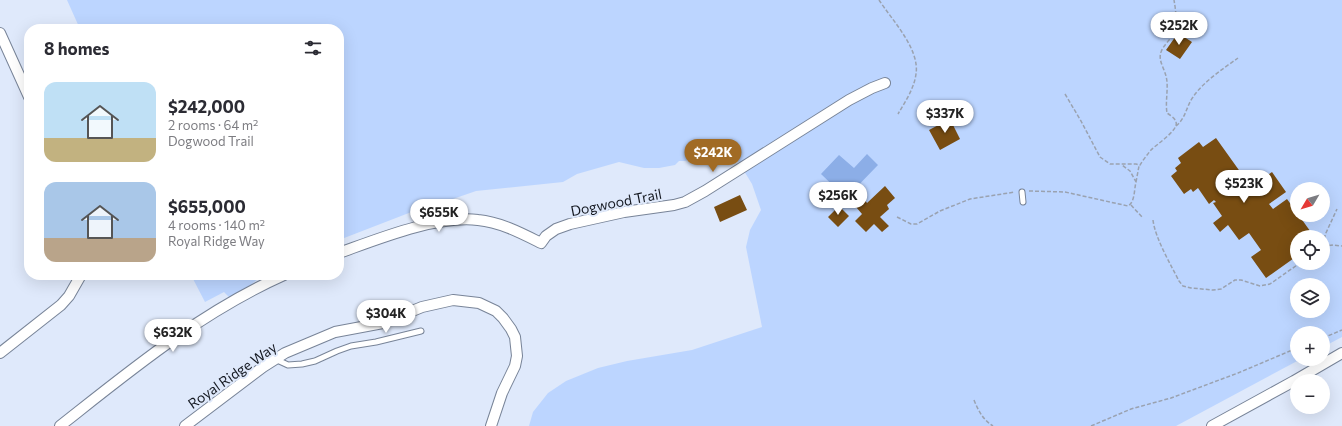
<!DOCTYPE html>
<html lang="en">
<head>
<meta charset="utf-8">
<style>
	:root { --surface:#fff; --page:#f2f2f3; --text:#2b2b33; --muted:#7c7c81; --accent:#a16b25 }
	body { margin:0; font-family:Commissioner,sans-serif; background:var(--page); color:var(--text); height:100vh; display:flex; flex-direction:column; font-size:15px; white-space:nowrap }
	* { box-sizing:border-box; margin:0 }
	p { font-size:13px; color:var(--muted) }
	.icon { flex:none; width:22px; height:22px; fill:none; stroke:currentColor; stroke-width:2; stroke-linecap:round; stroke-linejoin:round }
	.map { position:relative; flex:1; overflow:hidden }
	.panel { position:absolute; left:24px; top:24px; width:320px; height:256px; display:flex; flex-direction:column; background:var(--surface); border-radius:16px; box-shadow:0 4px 16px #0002 }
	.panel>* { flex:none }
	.needle { width:26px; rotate:232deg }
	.controls { position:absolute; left:1290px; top:182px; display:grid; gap:8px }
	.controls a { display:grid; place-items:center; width:40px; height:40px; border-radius:50%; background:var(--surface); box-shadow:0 4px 16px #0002; font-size:20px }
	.price { position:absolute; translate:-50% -34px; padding:0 9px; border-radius:14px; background:#fff; color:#222; font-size:13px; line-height:26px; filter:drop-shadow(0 1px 2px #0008) }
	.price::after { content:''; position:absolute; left:50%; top:24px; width:12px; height:9px; margin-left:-6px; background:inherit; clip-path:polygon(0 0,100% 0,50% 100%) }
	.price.active { background:var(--accent); color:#fff }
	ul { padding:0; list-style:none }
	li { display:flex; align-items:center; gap:12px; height:100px; padding:0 20px }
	li span { display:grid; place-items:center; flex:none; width:112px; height:80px; border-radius:12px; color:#555 }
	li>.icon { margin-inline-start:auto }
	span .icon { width:48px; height:48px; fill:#fffc; stroke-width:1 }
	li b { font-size:17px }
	h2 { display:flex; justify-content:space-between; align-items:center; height:48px; padding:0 20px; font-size:17px }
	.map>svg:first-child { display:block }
	.green { fill:#bcd5ff; fill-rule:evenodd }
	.water { fill:#8caee7 }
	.building { fill:#784d12 }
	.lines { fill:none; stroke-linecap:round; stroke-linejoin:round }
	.lane-casing { stroke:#788498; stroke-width:7 }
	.street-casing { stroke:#788498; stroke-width:12 }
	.path { stroke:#9aa2b0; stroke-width:1.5; stroke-dasharray:4 2; stroke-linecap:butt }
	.lane { stroke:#fff; stroke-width:5 }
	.street { stroke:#fff; stroke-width:10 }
	.labels { text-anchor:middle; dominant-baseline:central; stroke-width:4; stroke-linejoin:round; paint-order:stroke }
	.street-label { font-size:14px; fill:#141820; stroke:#dfe9fb }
</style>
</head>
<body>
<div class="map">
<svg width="1342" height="426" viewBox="0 0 1342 426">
	<rect width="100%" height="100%" fill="#dfe9fb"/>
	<path class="green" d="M67,0H1342V337L1323,347V333H1297V359H1301L1176,426H529L533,412L548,393L566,381L598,368L627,361L692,350L762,327L746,247L750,230L761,210L752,184L733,153H711L685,161H679L675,165L659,168H644L619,162L577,174L563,182L476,191L424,209L414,211L339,240V29H80ZM1297,189H1323V215H1297ZM1297,237H1323V263H1297ZM1297,285H1323V311H1297Z
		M191,275H264C251,283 245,292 230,298L224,292L205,302Z"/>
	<path class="water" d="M867,154L878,165L846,198L821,174L839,155L854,168Z"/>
	<path class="building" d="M1178,33L1192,42L1180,59L1166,50Z
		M950,119L960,139L940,150L929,130Z
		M1216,138L1251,187L1272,172L1286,192L1269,204L1273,209L1287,199L1313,235L1310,237H1297V256L1266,278L1251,257L1261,250L1249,233L1239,240L1228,225L1220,232L1213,223L1222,216L1213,203L1216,202L1214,200L1209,204L1198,188L1193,192L1191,189L1184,194L1171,176L1177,171L1175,168L1181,163L1178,158L1199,142L1203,147Z
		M885,186L895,198L887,205L889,209L880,217L889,226L882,232L874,224L866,232L855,221L862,214L856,207L864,199L867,203Z
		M740,195L747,210L720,222L714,207Z
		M839,206L849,216L838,227L828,217Z"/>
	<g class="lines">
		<defs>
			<path id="lane" d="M1022,192L1023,202
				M275,359L288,365L302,364L315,361L337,351L351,346L376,342L421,331"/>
			<path id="street" d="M0,33L29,97
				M339,253C378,239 437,215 478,220C500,222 521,233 541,243L546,236L556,229L570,224L624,212L674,205L685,202L705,191L849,100L872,88L885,83
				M0,353L61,305L69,296L81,275
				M60,426C131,370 201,312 284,275
				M185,426L263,367L285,353L335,332L383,323L422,307L453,300L479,303L496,311L503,318L511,329L515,337L517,356L515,366L502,393L491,426
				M1212,426L1294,381L1342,353"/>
		</defs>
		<use href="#lane" class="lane-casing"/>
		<use href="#street" class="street-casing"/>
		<path class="path" d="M879,0C892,20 920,49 916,74C914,89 905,102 898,114
			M1176,27H1180L1187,34L1191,36C1204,31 1197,14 1176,24
			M1065,94L1081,121L1100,157L1110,164H1136L1140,165C1143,160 1147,155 1151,150C1157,144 1179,130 1176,122C1175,118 1170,115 1167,113C1165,101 1169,87 1166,76C1164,68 1158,60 1161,52C1163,46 1169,41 1172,36C1178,25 1176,12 1174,0
			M1176,126C1186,118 1186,107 1193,97C1203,82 1224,68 1238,58
			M1136,182L1139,166
			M1029,191L1065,192L1128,206C1135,202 1134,190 1136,182L1130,171L1122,165
			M1131,205L1142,217
			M897,217L911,224H917L940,211L970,199L1015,192
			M1153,220C1155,238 1171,265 1179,281L1183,286L1191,288L1213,290L1221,289L1235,280H1241L1260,286L1270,284L1300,263
			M1324,245L1325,235L1337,209
			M1323,246L1333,245L1342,246
			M1323,338L1342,330
			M974,400C978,410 983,420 993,426
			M1091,426L1131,409L1171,398L1238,373L1297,348"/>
		<use href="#lane" class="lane"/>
		<use href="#street" class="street"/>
	</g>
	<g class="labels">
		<g class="street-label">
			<text transform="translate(616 202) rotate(-11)">Dogwood Trail</text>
			<text transform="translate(232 375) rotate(-35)">Royal Ridge Way</text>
		</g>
	</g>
</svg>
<div class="controls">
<a><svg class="needle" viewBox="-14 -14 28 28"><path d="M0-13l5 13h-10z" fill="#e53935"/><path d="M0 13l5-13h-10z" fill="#7c7c81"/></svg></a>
<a><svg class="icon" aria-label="locate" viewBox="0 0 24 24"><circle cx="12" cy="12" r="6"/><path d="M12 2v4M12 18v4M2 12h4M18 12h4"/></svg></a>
<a><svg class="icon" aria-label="layers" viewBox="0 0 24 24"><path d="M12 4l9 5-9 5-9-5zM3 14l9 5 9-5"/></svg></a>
<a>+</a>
<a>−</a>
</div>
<b class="price" style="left:1179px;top:46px">$252K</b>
<b class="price" style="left:945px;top:134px">$337K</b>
<b class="price active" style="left:713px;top:173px">$242K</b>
<b class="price" style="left:1244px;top:204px">$523K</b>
<b class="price" style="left:838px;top:216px">$256K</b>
<b class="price" style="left:439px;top:233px">$655K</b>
<b class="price" style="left:386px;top:334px">$304K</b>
<b class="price" style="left:173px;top:353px">$632K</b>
<section class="panel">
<h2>8 homes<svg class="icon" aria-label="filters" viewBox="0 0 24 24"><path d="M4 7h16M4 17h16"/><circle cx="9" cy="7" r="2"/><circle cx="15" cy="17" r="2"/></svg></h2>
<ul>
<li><span style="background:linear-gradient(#bfe0f5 70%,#c2b280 0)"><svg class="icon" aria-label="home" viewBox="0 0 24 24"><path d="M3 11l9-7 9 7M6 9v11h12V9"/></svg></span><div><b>$242,000</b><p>2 rooms · 64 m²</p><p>Dogwood Trail</p></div></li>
<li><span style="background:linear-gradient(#a9c7e8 70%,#b9a48a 0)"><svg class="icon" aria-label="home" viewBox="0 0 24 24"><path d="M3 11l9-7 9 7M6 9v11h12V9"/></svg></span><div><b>$655,000</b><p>4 rooms · 140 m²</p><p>Royal Ridge Way</p></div></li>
</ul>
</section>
</div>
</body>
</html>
